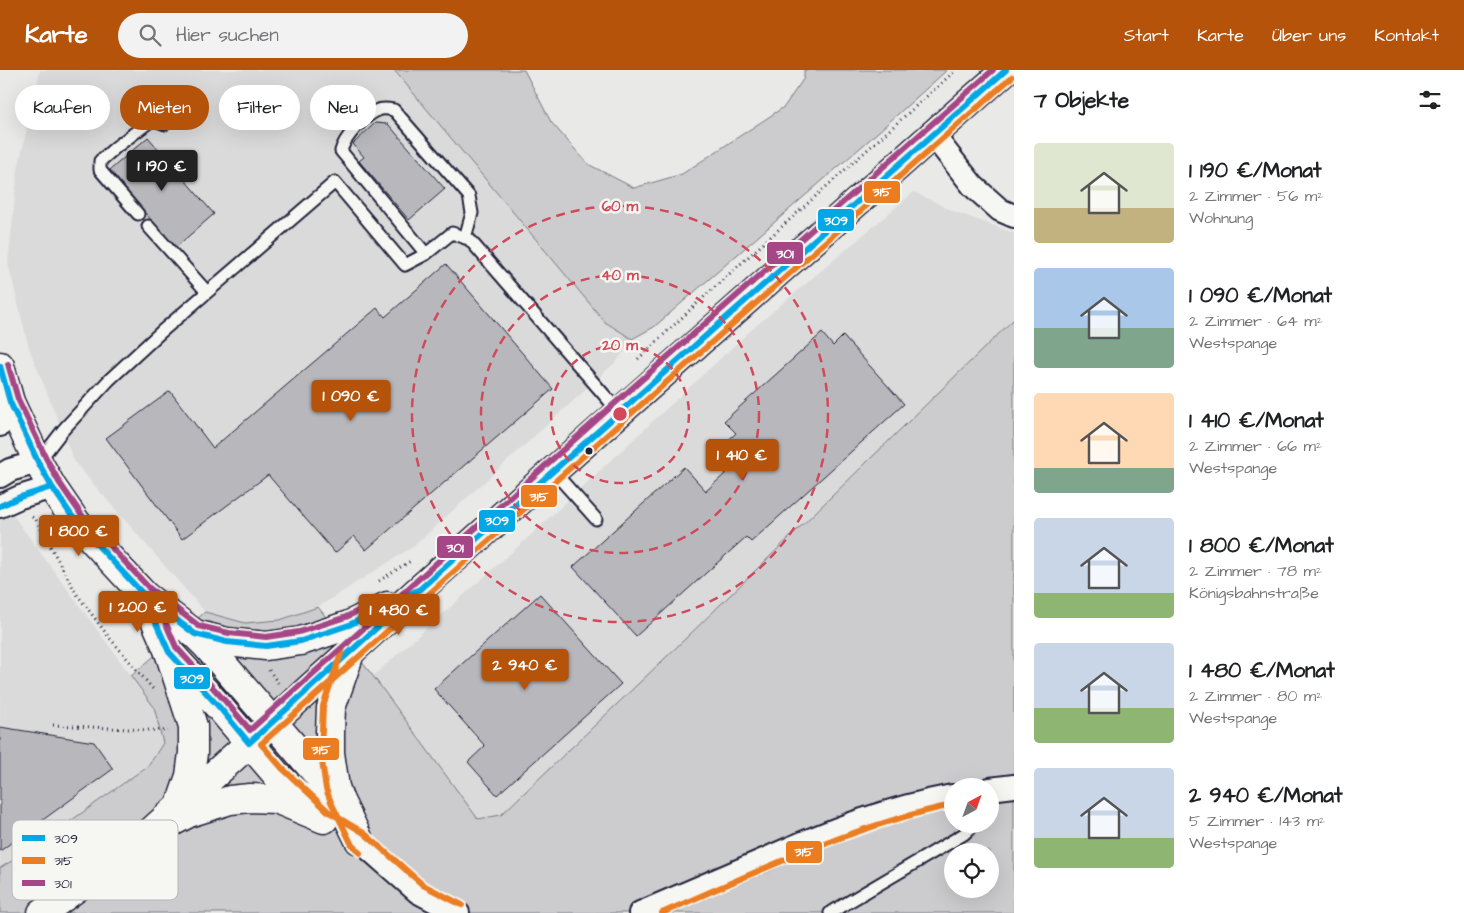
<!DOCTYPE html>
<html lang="de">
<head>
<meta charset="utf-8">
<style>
	:root { --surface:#fff; --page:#f2f2f2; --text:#202124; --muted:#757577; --accent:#b45309 }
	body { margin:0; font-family:"Architects Daughter",sans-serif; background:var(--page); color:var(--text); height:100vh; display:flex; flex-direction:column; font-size:19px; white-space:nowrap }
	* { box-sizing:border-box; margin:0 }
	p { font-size:16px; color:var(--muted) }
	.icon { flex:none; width:28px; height:28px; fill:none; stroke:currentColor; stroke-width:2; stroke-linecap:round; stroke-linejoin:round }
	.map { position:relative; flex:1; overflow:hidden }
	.panel { display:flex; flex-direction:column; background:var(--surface); width:450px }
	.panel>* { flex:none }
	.top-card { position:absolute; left:15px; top:15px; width:475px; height:45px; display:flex; gap:10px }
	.needle { width:32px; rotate:41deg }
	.buttons { position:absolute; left:944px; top:708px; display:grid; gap:10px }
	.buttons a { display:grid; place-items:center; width:55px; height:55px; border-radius:50%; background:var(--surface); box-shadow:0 5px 20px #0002; font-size:25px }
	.price { position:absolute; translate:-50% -42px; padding:0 11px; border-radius:5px; background:var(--accent); color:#fff; font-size:16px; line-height:32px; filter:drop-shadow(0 1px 2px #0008) }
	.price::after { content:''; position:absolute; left:50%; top:30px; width:15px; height:11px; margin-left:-8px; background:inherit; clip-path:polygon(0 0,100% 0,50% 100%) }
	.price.selected { background:#222; color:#fff }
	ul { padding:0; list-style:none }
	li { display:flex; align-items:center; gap:15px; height:125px; padding:0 20px }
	li span { display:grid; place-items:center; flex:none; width:140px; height:100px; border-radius:5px; color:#555 }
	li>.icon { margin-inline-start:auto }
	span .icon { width:60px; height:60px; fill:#fffc; stroke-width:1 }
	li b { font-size:21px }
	h2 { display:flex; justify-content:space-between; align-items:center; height:60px; padding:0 20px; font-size:21px }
	.tag { padding:0 18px; border-radius:22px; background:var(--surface); box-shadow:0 5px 20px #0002; font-size:18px; line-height:45px }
	.tag.selected { background:var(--accent); color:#fff }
	header { display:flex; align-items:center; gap:30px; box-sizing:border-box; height:70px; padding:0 25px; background:var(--accent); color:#fff }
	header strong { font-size:24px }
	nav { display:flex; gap:28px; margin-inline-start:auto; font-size:18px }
	.search { width:350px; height:45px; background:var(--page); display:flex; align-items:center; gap:12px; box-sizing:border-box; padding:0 18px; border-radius:28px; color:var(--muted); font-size:19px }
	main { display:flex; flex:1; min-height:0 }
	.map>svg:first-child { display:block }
	.built { fill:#dadada }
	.green { fill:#ccccce; stroke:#777784; fill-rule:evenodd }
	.building { fill:#b8b8bc; stroke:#22223b }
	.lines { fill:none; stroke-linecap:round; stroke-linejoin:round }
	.service-casing { stroke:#22223b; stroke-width:15 }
	.minor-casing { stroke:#22223b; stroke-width:26 }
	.tertiary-casing { stroke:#22223b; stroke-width:31 }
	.secondary-casing { stroke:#22223b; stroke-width:31 }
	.path { stroke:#22223b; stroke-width:3; stroke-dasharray:1 4; stroke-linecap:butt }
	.service { stroke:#f6f6f2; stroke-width:11 }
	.minor { stroke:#f6f6f2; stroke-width:22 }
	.tertiary { stroke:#f6f6f2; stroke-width:28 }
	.secondary { stroke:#f6f6f2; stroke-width:28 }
	.bus-1-casing { stroke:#f6f6f2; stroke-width:10 }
	.bus-2-casing { stroke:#f6f6f2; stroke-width:10 }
	.bus-3-casing { stroke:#f6f6f2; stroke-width:10 }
	.bus-1 { stroke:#02a7e6; stroke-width:6 }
	.bus-2 { stroke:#eb7d20; stroke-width:6 }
	.bus-3 { stroke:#a54686; stroke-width:6 }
	.ring { fill:none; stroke:#d1495b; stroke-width:2.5; stroke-dasharray:9 6 }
	.bus-dot { fill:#22223b; stroke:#f6f6f2; stroke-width:2 }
	.key { fill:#f6f6f2; stroke:#b6b6bb; stroke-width:1 }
	.key-label { font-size:14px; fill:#22223b }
	.centre { fill:#d1495b; stroke:#f6f6f2; stroke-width:2.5 }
	.ring-label { font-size:15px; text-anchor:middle; font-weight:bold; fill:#d1495b; stroke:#f6f6f2; stroke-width:5; stroke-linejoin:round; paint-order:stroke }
	.line-badge { stroke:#f6f6f2; stroke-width:2 }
	.badge-label { font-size:14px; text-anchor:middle; font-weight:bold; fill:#fff }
</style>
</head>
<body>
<header>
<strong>Karte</strong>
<div class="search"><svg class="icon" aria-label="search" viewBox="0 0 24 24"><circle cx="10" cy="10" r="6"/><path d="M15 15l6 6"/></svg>Hier suchen</div>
<nav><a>Start</a><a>Karte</a><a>Über uns</a><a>Kontakt</a></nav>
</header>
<main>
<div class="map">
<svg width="1014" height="843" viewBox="0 0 1014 843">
	<rect width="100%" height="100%" fill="#e9e9e7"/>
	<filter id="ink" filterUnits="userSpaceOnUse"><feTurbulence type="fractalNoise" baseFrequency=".02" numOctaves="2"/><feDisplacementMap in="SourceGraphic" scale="10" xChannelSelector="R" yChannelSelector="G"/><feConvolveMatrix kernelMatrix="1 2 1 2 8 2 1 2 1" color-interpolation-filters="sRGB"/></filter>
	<g filter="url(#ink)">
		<path class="built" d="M40,0H394L605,252L632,269L618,290L414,476L318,537L280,550L245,553L205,542L75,393L29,278L8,193L18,99Z
			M914,122L953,141L1014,163V249L684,570L501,745L478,749L373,606L521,474L751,260Z
			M0,433L9,440L154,637L163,673L149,695L30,780L0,798Z"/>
		<path class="green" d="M394,0H524L551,52L588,94L634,118L682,104L784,37L804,8V0H947L868,71L654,257L632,269L605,252Z
			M1014,249V843H0V798L30,780L149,695L163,673L154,637L131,606L205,542L245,553L280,550L318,537L373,606L478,749L501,745L684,570ZM952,716H990V754H952ZM952,781H990V819H952Z"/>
		<path class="building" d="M375,53L388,54L445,119L409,150L359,91L364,87L353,74Z
			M148,67L214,144L176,177L145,143L110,100Z
			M446,194L553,319L366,480L354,466L335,483L268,405L182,469L106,368L170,321L213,378L377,238L385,247Z
			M822,263L833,276L843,266L904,334L751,472L746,467L636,566L573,497L684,397L706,421L735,395L720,378L736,363L724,351Z
			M540,524L621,614L497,725L468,692L485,676L434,619Z
			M0,657L94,672L113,699L0,781Z"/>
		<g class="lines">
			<defs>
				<path id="service" d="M138,144L100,100V91L116,77L149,52L154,50L165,54
					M148,156L207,222
					M426,184L341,81C344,68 365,45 378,40C382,38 389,39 394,40L469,126L472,143L465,168
					M39,391L63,360L109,310L161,262L335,112L405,195L426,184L452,163L469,169L619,342
					M554,402L596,449
					M830,843L964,764L975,754"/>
				<path id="minor" d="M933,65L973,116L1000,140L1014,146
					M0,355L10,332
					M0,406L10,400L38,392
					M0,436L20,427L52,417
					M990,719L1014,716
					M359,770L418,822L458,843
					M640,843C682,825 724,807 766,789C826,762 887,738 952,726"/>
				<path id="tertiary" d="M0,296L10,332L38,392L52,417L76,452L145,526L195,564L207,576L339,729L359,770
					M145,527L169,582L220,638L276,704L322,747"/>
				<path id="secondary" d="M195,564L227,572L266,576L301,571L349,555L387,536
					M169,582L193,656V683L190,706L180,735
					M339,729L335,717L330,683V662L331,638L350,583
					M172,752L189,743L230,730L250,728L276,729L324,749
					M42,843L143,769L420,519L1006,0"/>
			</defs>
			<use href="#service" class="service-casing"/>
			<use href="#minor" class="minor-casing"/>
			<use href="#tertiary" class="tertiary-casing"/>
			<use href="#secondary" class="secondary-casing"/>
			<path class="path" d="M638,289L707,224L956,0
				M32,447L36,450L76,523L108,566L153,619
				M379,511L412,490
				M269,600L278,613
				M53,655L168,661
				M160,791L179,777"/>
			<use href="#service" class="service"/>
			<use href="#minor" class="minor"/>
			<use href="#tertiary" class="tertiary"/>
			<use href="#secondary" class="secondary"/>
			<defs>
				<path id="bus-1" d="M0,296L10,332L38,392L52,417L76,452L145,526L195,564L227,572L266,576L301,571L349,555L420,519L1006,0
					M0,436L20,427L52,417
					M148,535L169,582L220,638L249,673
					M249,673L381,554"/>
				<path id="bus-2" d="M349,572L343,578L323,636L321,684L326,719L331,732L352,775L360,783
					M462,835L423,815L364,763L329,742L282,698L261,674L625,349L1012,7
					M662,843C757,802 851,756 952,735"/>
				<path id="bus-3" d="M8,294L18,329L46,388L59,412L83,447L152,521L176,577L226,632L250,660L613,335L993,0
					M149,518L199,556L229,563L266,567L299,562L346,547L372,534"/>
			</defs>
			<use href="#bus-1" class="bus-1-casing"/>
			<use href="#bus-2" class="bus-2-casing"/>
			<use href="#bus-3" class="bus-3-casing"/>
			<use href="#bus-1" class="bus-1"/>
			<use href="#bus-2" class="bus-2"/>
			<use href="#bus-3" class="bus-3"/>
		</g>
	</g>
	<g class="ring">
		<circle cx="620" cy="344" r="69"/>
		<circle cx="620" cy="344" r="139"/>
		<circle cx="620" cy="344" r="208"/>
	</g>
	<circle class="bus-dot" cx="589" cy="381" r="4.5"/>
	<rect x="12" y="750" width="166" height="80" rx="8" class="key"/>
	<rect x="22" y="765" width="23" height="6" fill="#02a7e6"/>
	<rect x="22" y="787" width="23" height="7" fill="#eb7d20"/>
	<rect x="22" y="810" width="23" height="6" fill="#a54686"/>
	<g class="key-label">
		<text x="54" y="773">309</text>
		<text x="54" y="795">315</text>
		<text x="54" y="818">301</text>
	</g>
	<circle cx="620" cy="344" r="8" class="centre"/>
	<g class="ring-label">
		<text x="620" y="141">60 m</text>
		<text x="620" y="210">40 m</text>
		<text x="620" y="280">20 m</text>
	</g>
	<g class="line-badge">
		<rect x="863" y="110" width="38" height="24" rx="5" fill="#eb7d20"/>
		<rect x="817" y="138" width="38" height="24" rx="5" fill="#02a7e6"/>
		<rect x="766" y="171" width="38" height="24" rx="5" fill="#a54686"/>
		<rect x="520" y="414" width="38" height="24" rx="5" fill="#eb7d20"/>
		<rect x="478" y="439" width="38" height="24" rx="5" fill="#02a7e6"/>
		<rect x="436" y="465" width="38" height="24" rx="5" fill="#a54686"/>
		<rect x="173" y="596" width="38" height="24" rx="5" fill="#02a7e6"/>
		<rect x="302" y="667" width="38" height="24" rx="5" fill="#eb7d20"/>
		<rect x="785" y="770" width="38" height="24" rx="5" fill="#eb7d20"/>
	</g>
	<g class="badge-label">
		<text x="882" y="126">315</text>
		<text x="836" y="155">309</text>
		<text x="785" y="188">301</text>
		<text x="539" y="431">315</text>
		<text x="497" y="455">309</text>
		<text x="455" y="482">301</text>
		<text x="192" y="613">309</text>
		<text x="321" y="684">315</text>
		<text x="804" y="786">315</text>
	</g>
</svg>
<div class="buttons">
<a><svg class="needle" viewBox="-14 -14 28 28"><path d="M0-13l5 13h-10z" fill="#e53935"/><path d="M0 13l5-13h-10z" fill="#757577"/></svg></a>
<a><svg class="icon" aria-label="locate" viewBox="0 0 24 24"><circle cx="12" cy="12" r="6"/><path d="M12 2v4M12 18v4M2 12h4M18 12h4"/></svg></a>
</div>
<b class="price selected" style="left:162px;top:122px">1 190 €</b>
<b class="price" style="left:351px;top:352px">1 090 €</b>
<b class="price" style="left:742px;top:411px">1 410 €</b>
<b class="price" style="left:79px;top:487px">1 800 €</b>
<b class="price" style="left:138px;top:563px">1 200 €</b>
<b class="price" style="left:399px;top:566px">1 480 €</b>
<b class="price" style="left:525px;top:621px">2 940 €</b>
<div class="top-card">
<a class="tag">Kaufen</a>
<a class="tag selected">Mieten</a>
<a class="tag">Filter</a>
<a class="tag">Neu</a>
</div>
</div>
<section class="panel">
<h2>7 Objekte<svg class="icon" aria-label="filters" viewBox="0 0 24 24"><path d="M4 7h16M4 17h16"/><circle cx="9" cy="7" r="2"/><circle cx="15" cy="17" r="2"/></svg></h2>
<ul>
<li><span style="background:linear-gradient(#dfe7d0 65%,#c2b280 0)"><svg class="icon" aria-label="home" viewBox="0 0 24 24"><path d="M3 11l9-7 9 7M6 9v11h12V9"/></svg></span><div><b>1 190 €/Monat</b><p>2 Zimmer · 56 m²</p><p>Wohnung</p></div></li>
<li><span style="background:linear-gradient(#a9c7e8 60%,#7fa58c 0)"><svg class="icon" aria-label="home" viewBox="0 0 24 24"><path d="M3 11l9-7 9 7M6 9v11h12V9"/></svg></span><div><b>1 090 €/Monat</b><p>2 Zimmer · 64 m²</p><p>Westspange</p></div></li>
<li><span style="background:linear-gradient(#ffd9b3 75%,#7fa58c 0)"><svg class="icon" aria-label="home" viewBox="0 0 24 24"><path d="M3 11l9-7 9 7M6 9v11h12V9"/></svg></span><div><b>1 410 €/Monat</b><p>2 Zimmer · 66 m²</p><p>Westspange</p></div></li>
<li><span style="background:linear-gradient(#c9d6e8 75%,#8fb573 0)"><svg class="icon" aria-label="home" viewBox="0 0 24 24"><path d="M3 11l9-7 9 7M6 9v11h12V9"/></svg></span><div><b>1 800 €/Monat</b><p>2 Zimmer · 78 m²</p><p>Königsbahnstraße</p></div></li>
<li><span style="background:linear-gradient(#c9d6e8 65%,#8fb573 0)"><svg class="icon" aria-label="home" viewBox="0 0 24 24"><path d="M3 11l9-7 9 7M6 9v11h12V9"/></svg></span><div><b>1 480 €/Monat</b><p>2 Zimmer · 80 m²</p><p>Westspange</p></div></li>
<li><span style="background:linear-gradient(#c9d6e8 70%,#8fb573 0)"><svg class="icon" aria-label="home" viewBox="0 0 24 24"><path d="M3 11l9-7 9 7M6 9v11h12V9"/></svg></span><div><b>2 940 €/Monat</b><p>5 Zimmer · 143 m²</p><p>Westspange</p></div></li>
</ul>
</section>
</main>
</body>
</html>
